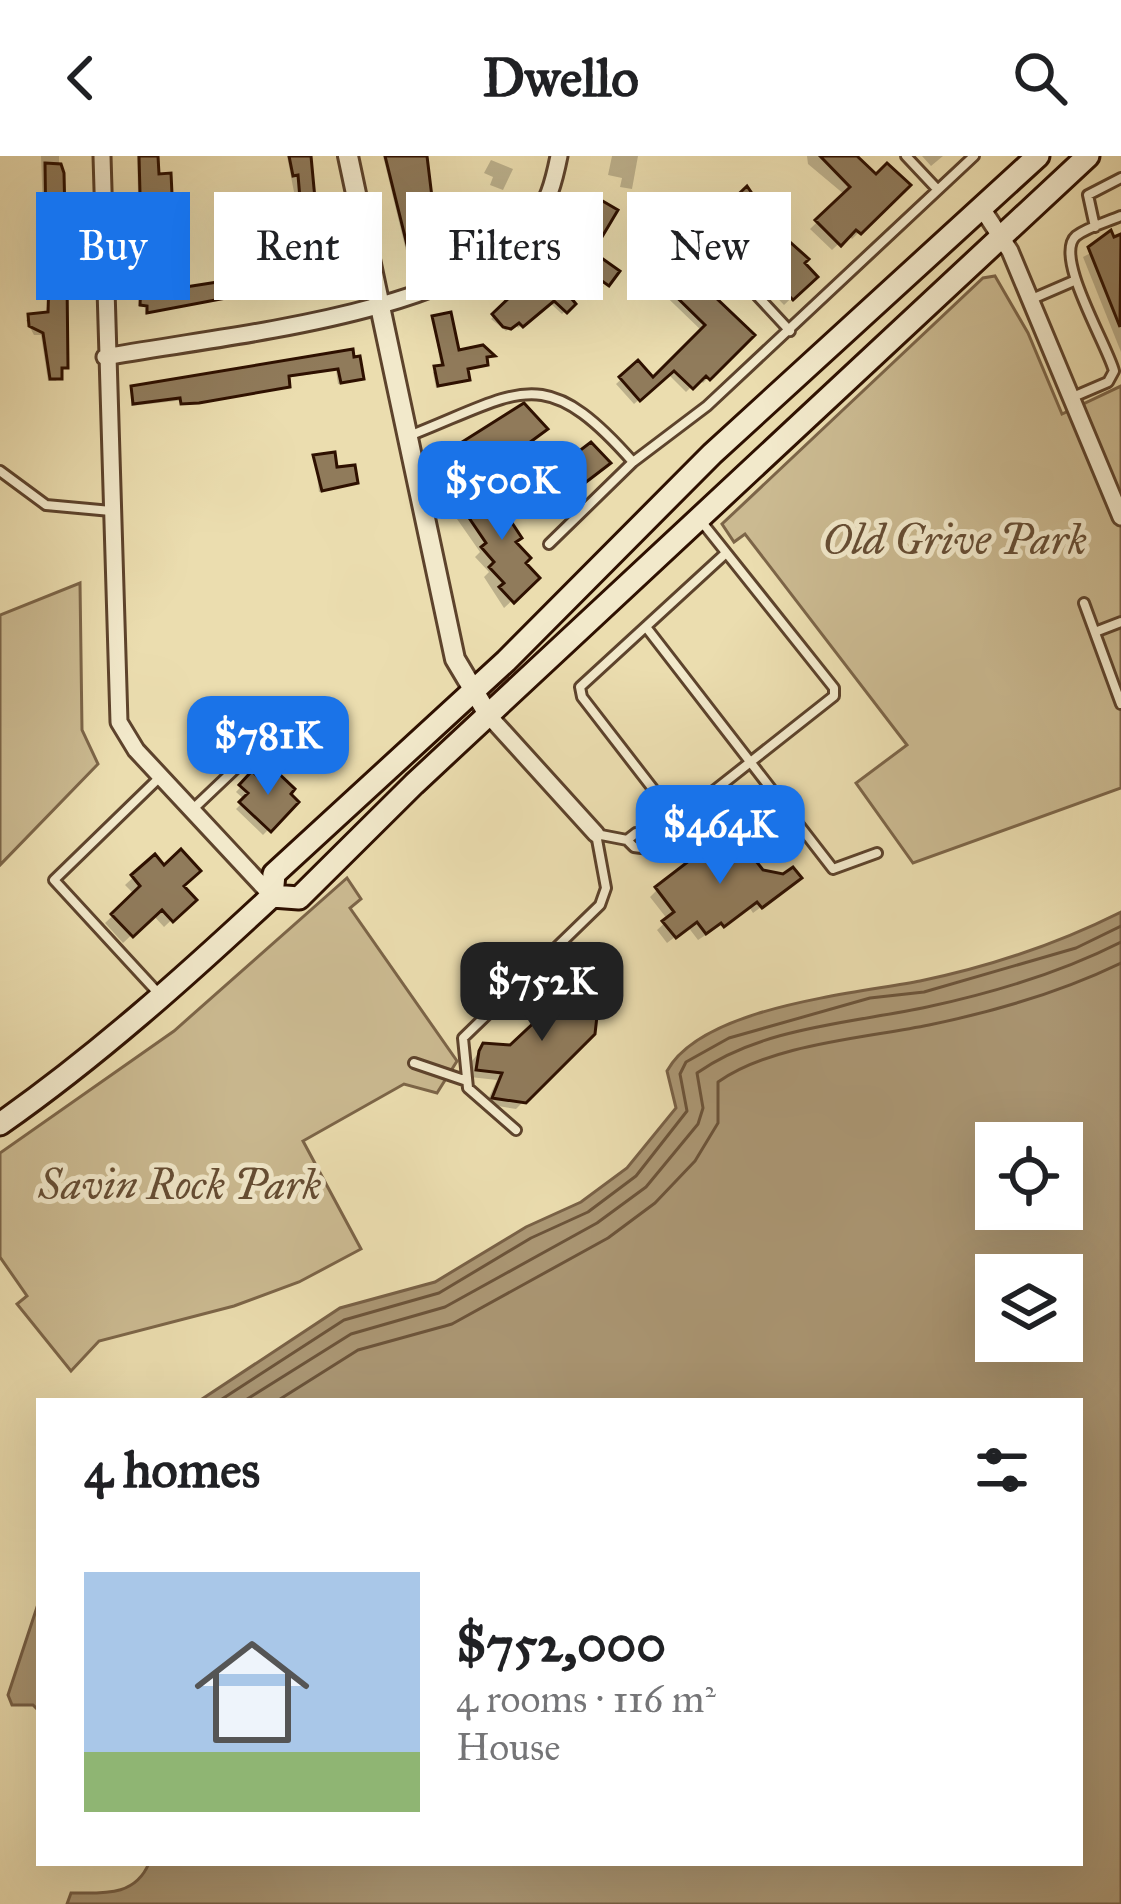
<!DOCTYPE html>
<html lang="en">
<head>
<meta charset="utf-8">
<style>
	:root { --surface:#fff; --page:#f6f6f6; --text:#202124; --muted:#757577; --line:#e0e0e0; --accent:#1a73e8 }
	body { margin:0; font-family:"IM FELL Great Primer",serif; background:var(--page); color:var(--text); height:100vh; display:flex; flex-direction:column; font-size:45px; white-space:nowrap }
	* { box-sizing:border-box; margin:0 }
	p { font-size:39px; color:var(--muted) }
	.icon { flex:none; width:66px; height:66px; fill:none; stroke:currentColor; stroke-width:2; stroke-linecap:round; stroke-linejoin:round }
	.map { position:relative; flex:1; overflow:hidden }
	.sheet { position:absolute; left:36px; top:1242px; width:1047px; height:468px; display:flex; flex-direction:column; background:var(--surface); border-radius:0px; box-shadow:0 12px 48px #0002 }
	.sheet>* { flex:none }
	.guide { position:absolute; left:36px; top:36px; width:1050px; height:108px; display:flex; gap:24px }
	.tools { position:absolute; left:975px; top:966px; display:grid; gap:24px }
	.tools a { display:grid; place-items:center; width:108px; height:108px; border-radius:0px; background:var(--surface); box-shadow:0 12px 48px #0002; font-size:60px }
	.price { position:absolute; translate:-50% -102px; padding:0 27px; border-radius:24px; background:var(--accent); color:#fff; font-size:39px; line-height:78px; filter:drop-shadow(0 3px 6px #0008) }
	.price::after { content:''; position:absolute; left:50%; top:72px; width:36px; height:27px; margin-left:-18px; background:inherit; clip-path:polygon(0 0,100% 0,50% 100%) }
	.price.current { background:#222; color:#fff }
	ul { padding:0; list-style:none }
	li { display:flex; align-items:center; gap:36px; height:300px; padding:0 48px }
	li+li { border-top:3px solid var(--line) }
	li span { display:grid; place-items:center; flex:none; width:336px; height:240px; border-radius:0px; color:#555 }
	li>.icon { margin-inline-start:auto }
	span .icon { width:144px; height:144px; fill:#fffc; stroke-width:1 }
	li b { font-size:51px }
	h2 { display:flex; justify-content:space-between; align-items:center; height:144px; padding:0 48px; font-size:51px }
	.pill { padding:0 42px; border-radius:0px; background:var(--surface); box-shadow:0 12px 48px #0002; font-size:42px; line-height:108px }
	.pill.current { background:var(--accent); color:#fff }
	header { display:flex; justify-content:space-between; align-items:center; height:156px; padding:0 48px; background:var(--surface); font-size:54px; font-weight:700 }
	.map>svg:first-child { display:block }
	.green { fill:#cbba91; stroke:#7c6548; stroke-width:3 }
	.water { fill:#ab9774; stroke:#796146; stroke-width:3; fill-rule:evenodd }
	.shadow { fill:#0003 }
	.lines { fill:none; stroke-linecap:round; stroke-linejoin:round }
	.shore { stroke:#6c543a; stroke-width:3 }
	.building { fill:#907b5b; stroke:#2e1000; stroke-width:3 }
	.service-casing { stroke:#5d432c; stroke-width:14 }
	.minor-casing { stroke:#5d432c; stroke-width:21 }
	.tertiary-casing { stroke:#5d432c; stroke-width:24 }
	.secondary-casing { stroke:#2e1000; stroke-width:27 }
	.service { stroke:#f2e9cb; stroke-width:8 }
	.minor { stroke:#f2e9cb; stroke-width:15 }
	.tertiary { stroke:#f2e9cb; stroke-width:18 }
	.secondary { stroke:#f2e9cb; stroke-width:21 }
	.labels { text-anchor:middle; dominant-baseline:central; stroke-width:10; stroke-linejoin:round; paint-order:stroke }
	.park-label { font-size:42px; font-style:italic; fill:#654c33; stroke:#f2e9cb }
</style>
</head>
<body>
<header><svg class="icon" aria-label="back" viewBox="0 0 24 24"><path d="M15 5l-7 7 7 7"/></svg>Dwello<svg class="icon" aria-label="search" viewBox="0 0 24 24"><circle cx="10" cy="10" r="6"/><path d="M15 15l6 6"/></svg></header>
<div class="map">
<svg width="1121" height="1748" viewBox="0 0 1121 1748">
	<rect width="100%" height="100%" fill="#ebddaf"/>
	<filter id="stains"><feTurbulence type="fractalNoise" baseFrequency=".00167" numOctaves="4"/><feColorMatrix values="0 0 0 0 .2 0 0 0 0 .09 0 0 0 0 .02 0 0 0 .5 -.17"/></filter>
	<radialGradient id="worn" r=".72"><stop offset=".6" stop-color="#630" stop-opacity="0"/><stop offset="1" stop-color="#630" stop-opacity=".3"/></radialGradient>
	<path class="green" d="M995,120L1028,177L1062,258L1121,230V632L913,707L856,627L907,589L745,378L734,386L722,368L983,122Z
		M80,427L82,574L98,608L0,709V459Z
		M347,722L361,743L350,752L457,905L437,937L404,928L303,985L361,1093L299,1126L234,1150L99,1185L71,1215L17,1148L27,1140L0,1101V997L174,875Z"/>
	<path class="water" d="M1121,756V1748H67L71,1737C103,1737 135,1741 149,1707H1080V1245H199L340,1152L435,1126L526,1071L581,1046L627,1012L676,952L667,915C702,851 853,838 920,825C988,811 1059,787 1121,756ZM996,987H1062V1053H996ZM996,1119H1062V1185H996Z
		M39,1445V1555L33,1549H12L8,1539Z"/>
	<path class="shadow" d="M41,0H59L60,104H38V85L44,82Z
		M137,0H156V21L170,57L155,61L152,76H139Z
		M287,0H307L317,65L300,67Z
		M383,0H411L420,113L411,115Z
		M612,0H638L632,33L620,31L622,22L608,19Z
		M807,0H853L869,17L907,29L852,83L848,79L832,94L810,73L845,39L808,8Z
		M922,0H943L931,10Z
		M491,4L513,13L503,34L490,29L493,21L484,17Z
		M747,34L758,62L814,120L784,149L730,93L734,89L720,75L724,70L717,63Z
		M264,47L263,61L236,66L237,52Z
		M468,53L474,90L461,95L453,58Z
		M1119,82L1121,86V196L1083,101Z
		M176,87H185V108L174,109Z
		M327,94L332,124L320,128L318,119L310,120L307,100Z
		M589,97L604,131L581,114L564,137L572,148L562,158L549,146L518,172L515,167L506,175L491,163L548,109Z
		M678,98L708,138L751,179L703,227L699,223L686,236L668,218L634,248L616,228L638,208L653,225L703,176L650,125Z
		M278,123L280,132L267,136L265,126Z
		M50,127L65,210L56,225H48L41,179H34L26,164L46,159Z
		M142,128L157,139L223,141L145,158L146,151H139Z
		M433,163L457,197L491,200L482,211L465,214L463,226L436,232L433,216L441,212Z
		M352,205L358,225L338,228L336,214L286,222L284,233L131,250L132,233Z
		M539,278L507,302L503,297L472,326L448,300Z
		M315,302L355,326L319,336Z
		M601,312L536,362L520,345L525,340Z
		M491,332L522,407L536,422L504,452L484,421L489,416L475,401L480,396L457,363Z
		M252,619L295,646L263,679L236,653L245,644L236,636Z
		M154,702L180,730L185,751L164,771L153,759L123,787L105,767L135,739L125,729Z
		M761,717L790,729L753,757L749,751L698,784L688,771L667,787L657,774L668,764L650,741L657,734Z
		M551,819L592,876L516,953L486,948L497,924L470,921L472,905L484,890L511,892L549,856L540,845L543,826Z"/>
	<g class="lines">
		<path class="shore" d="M219,1245L344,1164L439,1137L531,1082L588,1056L636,1020L687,955L680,918L686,906L729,882L870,842L924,836L1076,792L1121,770
			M244,1245L351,1178L445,1151L597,1067L646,1031L698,968L703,952L697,917C762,871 852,867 927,851C992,837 1062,816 1121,786
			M277,1245L358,1194L452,1168L608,1082L655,1047L695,1005L718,967V926C772,888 865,882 929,869C992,856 1063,835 1121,807"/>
	</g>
	<path class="building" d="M139,0H158L159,18L171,17L173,59H158V75H141Z
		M289,0H311L315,43H320L323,63L302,66L298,19L293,20Z
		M385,0H427L439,99L425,105L426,111L413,113Z
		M820,0H857L876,18L887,7L911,29L861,78L856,74L841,90L815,64L850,31Z
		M45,7L61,8L64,17L66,102H40V79H46Z
		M747,30L766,58L763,62L809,103L805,107L818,121L793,144L735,84L739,80L725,65L729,61L722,54Z
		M594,40L618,54L593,96L620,115L609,130L585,113L567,137L576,148L567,157L554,145L523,171L519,167L511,173L503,171L492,158L550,103L560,85L564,89Z
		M1111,74L1114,81L1121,78L1120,171L1088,91Z
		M678,94L720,131L712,138L755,179L710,224L706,220L693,233L674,215L640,245L619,221L638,204L653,221L705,169L653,118Z
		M49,124L67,125L68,212H62V223H50L43,177L29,170L28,158L48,156Z
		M141,125H160V135L224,125L226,142L147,157V150L140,149Z
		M451,156L459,194L483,189L495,200L487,201L488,209L468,213L470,224L438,230L434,210L443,209L432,160Z
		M353,193L354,201L360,200L364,223L341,227L338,213L289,220L290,231L199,247L181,248L180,242L133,248L131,230Z
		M524,247L548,273L514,298L510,294L479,323L451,293Z
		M591,286L611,307L543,359L523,338Z
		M335,296L337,311L355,309L358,327L322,335L313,299Z
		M491,327L504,342L499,347L522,382L516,386L531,402L526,407L540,422L514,447L499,431L504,427L489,411L494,406L481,391L486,387L463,353Z
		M274,613L295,633L291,638L299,646L271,676L239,646L248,637L239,629L252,615L262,625Z
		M720,681L726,689L737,681L763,714L783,718L793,711L802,722L762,752L757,746L724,771L721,767L706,778L697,766L676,782L662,765L674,756L655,731Z
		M181,693L201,715L184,730L197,744L173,766L162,754L133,781L111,758L140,730L131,719L155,698L164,709Z
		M549,816L568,818L577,835L591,837L588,858L597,860L595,878L526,947L492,942L502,917L476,914L479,895L483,887L510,889L555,847L547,837Z"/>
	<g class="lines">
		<defs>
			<path id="service" d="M906,0L937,33
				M1095,71L1088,39L1121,22
				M701,79L790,175
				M1032,143L1076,124
				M1073,241L1108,226L1114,215C1107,188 1053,100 1076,80C1088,71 1107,66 1121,60
				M409,280C521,236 543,204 633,306
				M0,315L46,349L111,355
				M549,388L633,306L707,250L974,0
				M1084,447L1121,548
				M646,471L833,713L877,697
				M1095,476L1121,466
				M193,653L273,577
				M677,664L582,541L580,531L726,397
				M674,680L636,677L627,684L634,691C674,698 703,686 734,661
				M671,693L677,664L834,540V532L701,365
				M159,838L54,724L160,621
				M414,907L464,924
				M516,974L468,932L463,882L600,749L606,732L596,678L627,684"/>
			<path id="minor" d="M102,0L119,566L136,594L272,740
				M981,51L1010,95L1121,361
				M105,201C217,180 460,160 532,68C548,48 554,25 559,0
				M489,560L596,678"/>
			<path id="tertiary" d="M348,0L455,503L489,560"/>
			<path id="secondary" d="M272,740L299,742L414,628L1088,0
				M0,968C97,900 185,821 272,740L274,718L506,505L712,298L1038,0"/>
		</defs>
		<use href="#service" class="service-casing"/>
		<use href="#minor" class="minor-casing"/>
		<use href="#tertiary" class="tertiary-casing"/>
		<use href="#secondary" class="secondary-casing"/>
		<use href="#service" class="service"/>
		<use href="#minor" class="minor"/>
		<use href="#tertiary" class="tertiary"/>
		<use href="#secondary" class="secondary"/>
	</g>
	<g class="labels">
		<g class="park-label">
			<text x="955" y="384">Old Grive Park</text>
			<text x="180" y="1029">Savin Rock Park</text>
		</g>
	</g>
	<rect width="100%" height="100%" filter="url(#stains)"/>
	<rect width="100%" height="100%" fill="url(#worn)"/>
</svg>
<div class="tools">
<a><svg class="icon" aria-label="locate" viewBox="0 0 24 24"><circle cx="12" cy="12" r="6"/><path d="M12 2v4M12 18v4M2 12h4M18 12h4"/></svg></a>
<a><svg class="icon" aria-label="layers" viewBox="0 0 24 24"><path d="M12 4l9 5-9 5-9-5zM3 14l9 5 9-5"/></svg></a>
</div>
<b class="price" style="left:502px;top:387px">$500K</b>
<b class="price" style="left:268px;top:642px">$781K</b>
<b class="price" style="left:720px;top:731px">$464K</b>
<b class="price current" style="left:542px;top:888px">$752K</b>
<div class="guide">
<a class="pill current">Buy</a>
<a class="pill">Rent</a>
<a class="pill">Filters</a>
<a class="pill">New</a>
</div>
<section class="sheet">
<h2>4 homes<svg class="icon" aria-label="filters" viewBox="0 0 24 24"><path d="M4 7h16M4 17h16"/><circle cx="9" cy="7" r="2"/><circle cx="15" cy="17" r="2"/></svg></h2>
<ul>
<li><span style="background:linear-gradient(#a9c7e8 75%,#8fb573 0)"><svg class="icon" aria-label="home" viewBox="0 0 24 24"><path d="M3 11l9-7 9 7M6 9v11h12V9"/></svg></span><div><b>$752,000</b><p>4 rooms · 116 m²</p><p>House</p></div></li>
</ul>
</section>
</div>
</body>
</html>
